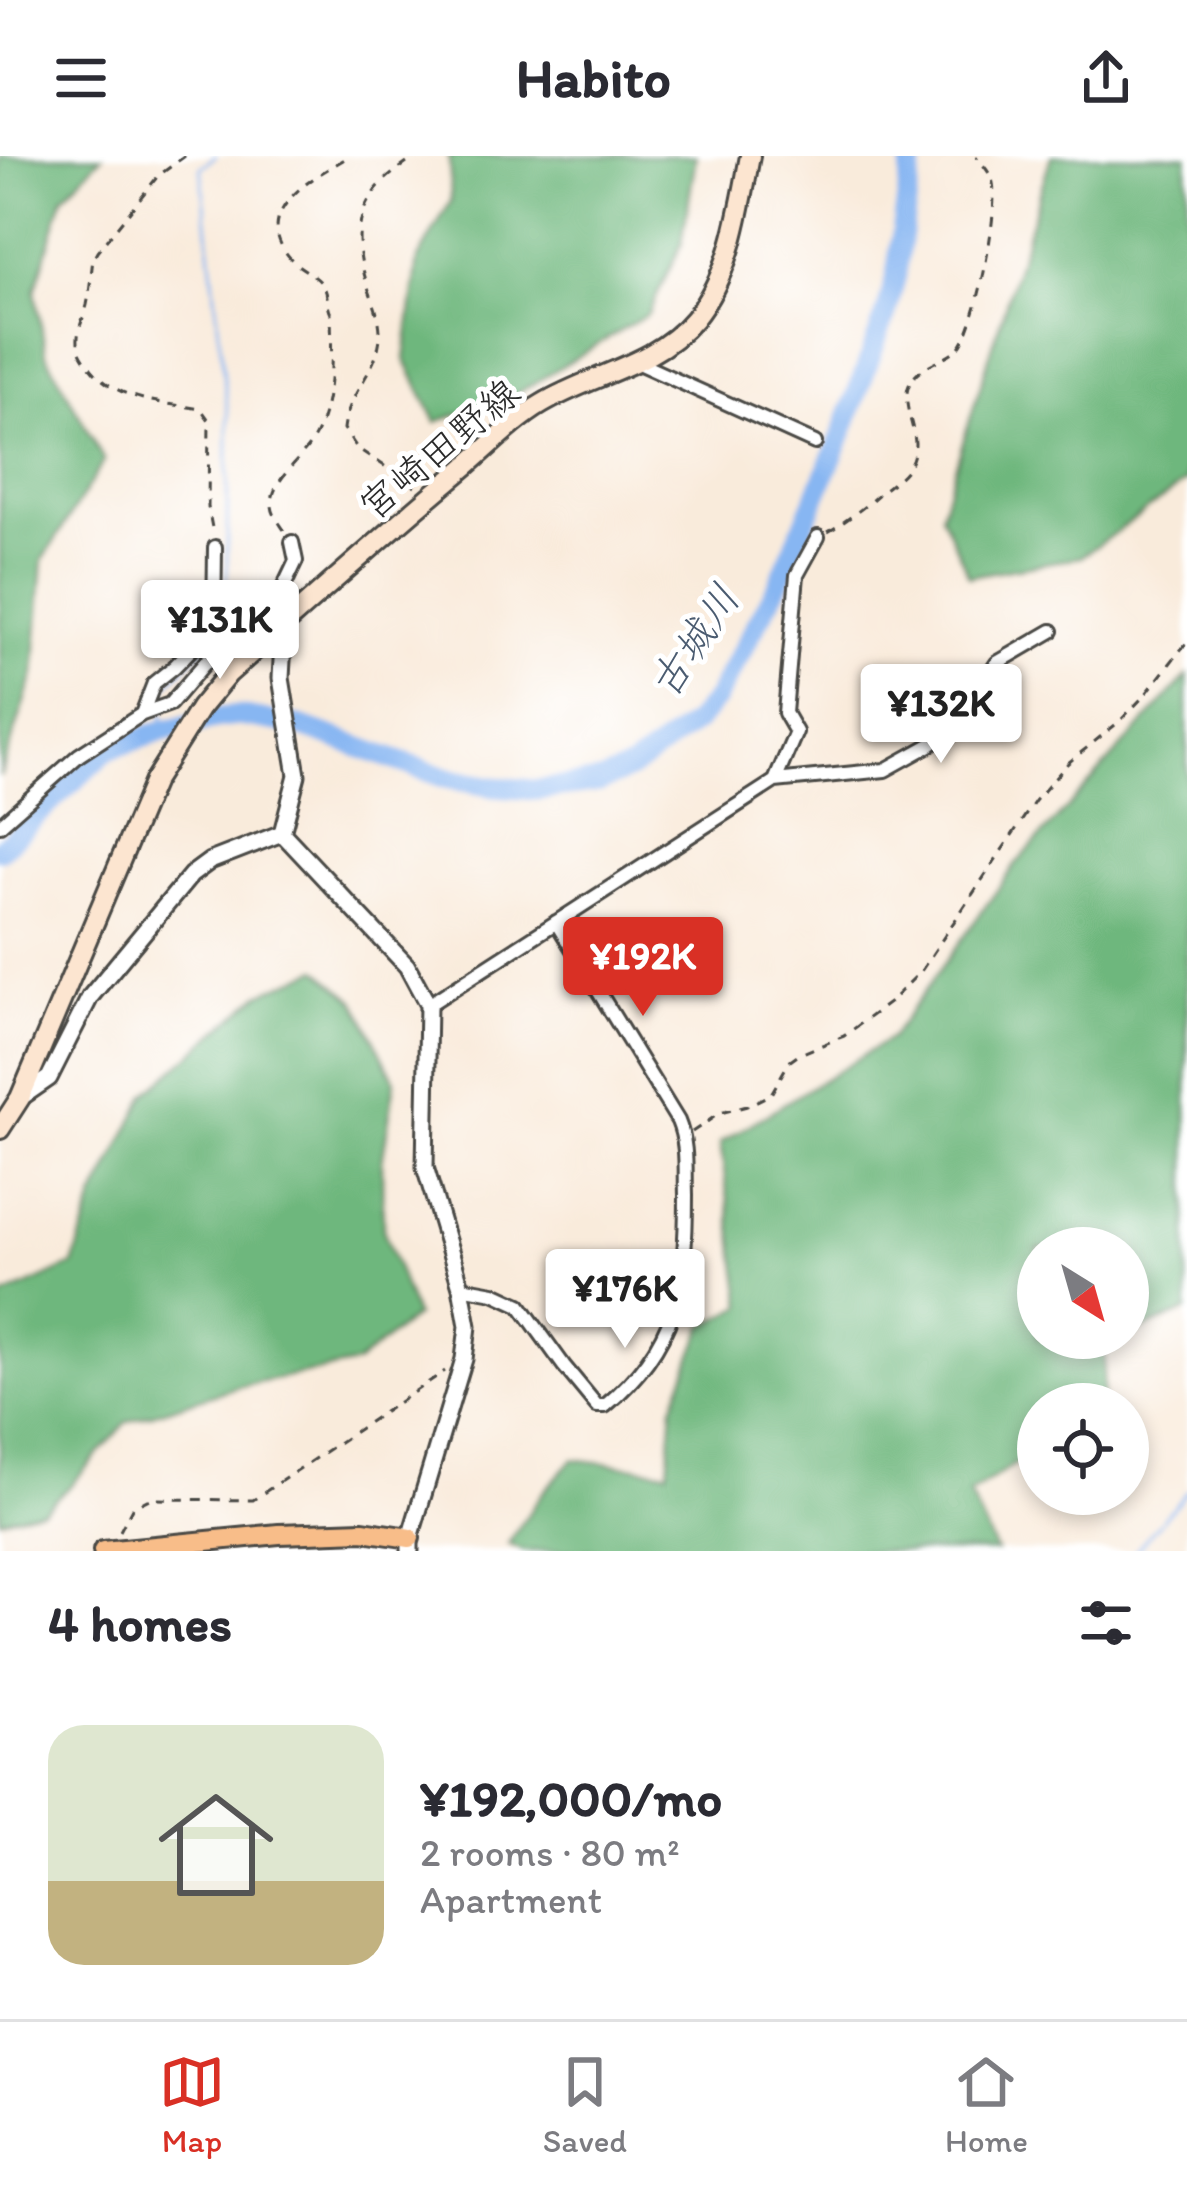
<!DOCTYPE html>
<html lang="en">
<head>
<meta charset="utf-8">
<style>
	:root { --surface:#fff; --page:#f2f2f3; --text:#2b2b33; --muted:#7c7c81; --line:#e1e1e2; --accent:#d93025 }
	body { margin:0; font-family:Itim,"Klee One",sans-serif; background:var(--page); color:var(--text); height:100vh; display:flex; flex-direction:column; font-size:45px; white-space:nowrap }
	* { box-sizing:border-box; margin:0 }
	p { font-size:39px; color:var(--muted) }
	.icon { flex:none; width:66px; height:66px; fill:none; stroke:currentColor; stroke-width:2; stroke-linecap:round; stroke-linejoin:round }
	.map { position:relative; height:1395px; overflow:hidden }
	.drawer { display:flex; flex-direction:column; background:var(--surface); flex:1 }
	.drawer>* { flex:none }
	.needle { width:78px; rotate:143deg }
	.buttons { position:absolute; left:1017px; top:1071px; display:grid; gap:24px }
	.buttons a { display:grid; place-items:center; width:132px; height:132px; border-radius:50%; background:var(--surface); box-shadow:0 6px 18px #0003; font-size:60px }
	.price { position:absolute; translate:-50% -102px; padding:0 27px; border-radius:12px; background:#fff; color:#222; font-size:39px; line-height:78px; filter:drop-shadow(0 3px 6px #0008) }
	.price::after { content:''; position:absolute; left:50%; top:72px; width:36px; height:27px; margin-left:-18px; background:inherit; clip-path:polygon(0 0,100% 0,50% 100%) }
	.price.on { background:var(--accent); color:#fff }
	ul { padding:0; list-style:none }
	li { display:flex; align-items:center; gap:36px; height:300px; padding:0 48px }
	li+li { border-top:3px solid var(--line) }
	li span { display:grid; place-items:center; flex:none; width:336px; height:240px; border-radius:36px; color:#555 }
	li>.icon { margin-inline-start:auto }
	span .icon { width:144px; height:144px; fill:#fffc; stroke-width:1 }
	li b { font-size:51px }
	h2 { display:flex; justify-content:space-between; align-items:center; height:144px; padding:0 48px; font-size:51px }
	header { display:flex; justify-content:space-between; align-items:center; height:156px; padding:0 48px; background:var(--surface); font-size:54px; font-weight:700 }
	.tab-bar { display:flex; justify-content:space-around; align-items:center; height:168px; border-top:3px solid var(--line); background:var(--surface); font-size:33px; color:var(--muted) }
	.tab-bar a { display:grid; justify-items:center; gap:6px }
	.tab-bar .on { color:var(--accent) }
	.map>svg:first-child { display:block }
	.forest { fill:#6eb77d; stroke:#4c7154; stroke-width:3 }
	.lines { fill:none; stroke-linecap:round; stroke-linejoin:round }
	.stream { stroke:#87b6f2; stroke-width:3 }
	.river { stroke:#87b6f2; stroke-width:21 }
	.minor-casing { stroke:#4a4845; stroke-width:18 }
	.tertiary-casing { stroke:#4a4845; stroke-width:21 }
	.secondary-casing { stroke:#4a4845; stroke-width:24 }
	.primary-casing { stroke:#4a4845; stroke-width:24 }
	.path { stroke:#4a4845; stroke-width:3; stroke-dasharray:9 9; stroke-linecap:butt }
	.minor { stroke:#fff; stroke-width:12 }
	.tertiary { stroke:#fff; stroke-width:15 }
	.secondary { stroke:#fce5d0; stroke-width:18 }
	.primary { stroke:#f8bd89; stroke-width:18 }
	.labels { text-anchor:middle; dominant-baseline:central; stroke-width:10; stroke-linejoin:round; paint-order:stroke }
	.street-label { font-size:39px; fill:#2b2b2b; stroke:#fff }
	.water-label { font-size:42px; font-style:italic; fill:#4b5c71; stroke:#fff }
</style>
</head>
<body>
<header><svg class="icon" aria-label="menu" viewBox="0 0 24 24"><path d="M4 6h16M4 12h16M4 18h16"/></svg>Habito<svg class="icon" aria-label="share" viewBox="0 0 24 24"><path d="M12 15V3M7 8l5-5 5 5M5 13v7h14v-7"/></svg></header>
<div class="map">
<svg width="1187" height="1395" viewBox="0 0 1187 1395">
	<rect width="100%" height="100%" fill="#fff"/>
	<filter id="ink" filterUnits="userSpaceOnUse"><feTurbulence type="fractalNoise" baseFrequency=".00833" numOctaves="2"/><feDisplacementMap in="SourceGraphic" scale="24" xChannelSelector="R" yChannelSelector="G"/><feConvolveMatrix kernelMatrix="1 2 1 2 8 2 1 2 1" color-interpolation-filters="sRGB"/></filter>
	<filter id="wash" filterUnits="userSpaceOnUse"><feTurbulence type="fractalNoise" baseFrequency=".004" numOctaves="4" result="noise"/><feDisplacementMap in="SourceGraphic" scale="48" xChannelSelector="R" yChannelSelector="G"/><feGaussianBlur stdDeviation="2.7" result="paint"/><feColorMatrix in="noise" values="0 0 0 0 0 0 0 0 0 0 0 0 0 0 0 0 0 1.4 0 .05"/><feComposite in="paint" operator="in"/></filter>
	<g filter="url(#wash)">
		<rect width="100%" height="100%" fill="#f9ebdb"/>
		<path class="forest" d="M0,0H102L63,41L35,135L46,198L104,305L43,404L34,519L0,621Z
			M449,0H696L682,87L648,158L516,238L436,266L405,203L418,103L451,45Z
			M1051,0H1187V325L1081,401L969,420L941,358Z
			M1187,520V1155L1128,1180V1092H1038V1182H1124L1105,1190L1102,1248H1038V1293L969,1339L996,1395H524L508,1388L542,1337L573,1303L668,1315L673,1250L704,1170L743,1150L720,987L891,882L1016,708Z
			M318,813L356,845L395,925L382,1006L383,1073L415,1160L356,1208L236,1231L127,1266L69,1331L43,1353L0,1363V1142L73,1109L94,1043L146,938L260,838Z"/>
		<g class="lines">
			<path class="stream" d="M165,542L166,530L221,476L227,416L228,259L201,11L216,0
				M162,575L163,558
				M1135,1395L1187,1335"/>
			<path class="river" d="M0,694L107,594L162,575L219,562L239,560L300,570L446,622L493,631L537,634L600,626L632,612L697,565L716,542L778,429L841,281L887,155L896,119L913,0"/>
		</g>
	</g>
	<g filter="url(#ink)">
		<g class="lines">
			<defs>
				<path id="minor" d="M636,206L815,287
					M284,469L275,449L296,405L292,386
					M142,558L154,527L174,511L214,470L215,391
					M775,625L796,576L785,557L797,419L818,381
					M0,669L79,599L142,558L170,548L216,494L275,449
					M428,849L775,625L885,614L930,589L956,569L997,507L1052,475
					M461,1131L494,1137L520,1149L564,1210L597,1250H605C678,1189 686,1129 686,1039C685,1014 688,989 678,965L556,766"/>
				<path id="tertiary" d="M284,469L281,522L297,619L282,677L407,810L428,849L425,1011L461,1131L468,1170L464,1203L410,1382V1395
					M20,942L49,922L90,841L191,719L210,705L282,677"/>
				<path id="secondary" d="M0,973L20,942L154,625L200,552L228,518C304,451 379,383 457,318C484,296 513,265 542,248C591,218 655,210 694,163C732,116 739,57 750,0"/>
				<path id="primary" d="M103,1395L279,1378L363,1375L410,1382"/>
			</defs>
			<use href="#minor" class="minor-casing"/>
			<use href="#tertiary" class="tertiary-casing"/>
			<use href="#secondary" class="secondary-casing"/>
			<use href="#primary" class="primary-casing"/>
			<path class="path" d="M185,0L158,20L97,96L93,103C91,118 90,134 87,149C84,162 77,173 78,186C78,196 84,203 90,211C116,245 160,246 201,253L209,264L208,351L213,377
				M415,330L357,292L344,273C348,237 374,219 379,188C383,170 375,150 369,134C357,98 351,60 380,29C390,18 405,9 416,0
				M284,374C277,363 269,355 273,340C277,322 300,303 311,287C334,250 332,200 331,158C326,148 329,140 324,131C317,119 304,115 294,106C245,57 314,21 350,0
				M828,376C848,364 863,352 880,337C898,322 915,313 915,287C914,269 903,249 908,232C915,210 942,206 958,192C976,176 1001,47 992,23C989,15 981,7 976,0
				M692,976L720,957L747,950L771,938L789,906L800,898L844,880L890,846L921,815L1035,645L1068,607L1120,565L1145,539L1187,486
				M120,1375L132,1352L149,1343L253,1344L445,1215"/>
			<use href="#minor" class="minor"/>
			<use href="#tertiary" class="tertiary"/>
			<use href="#secondary" class="secondary"/>
			<use href="#primary" class="primary"/>
		</g>
	</g>
	<g class="labels">
		<g class="street-label">
			<text transform="translate(439 293) rotate(-40)">宮崎田野線</text>
		</g>
		<g class="water-label">
			<text transform="translate(694 485) rotate(-56)">古城川</text>
		</g>
	</g>
</svg>
<div class="buttons">
<a><svg class="needle" viewBox="-14 -14 28 28"><path d="M0-13l5 13h-10z" fill="#e53935"/><path d="M0 13l5-13h-10z" fill="#7c7c81"/></svg></a>
<a><svg class="icon" aria-label="locate" viewBox="0 0 24 24"><circle cx="12" cy="12" r="6"/><path d="M12 2v4M12 18v4M2 12h4M18 12h4"/></svg></a>
</div>
<b class="price" style="left:220px;top:526px">¥131K</b>
<b class="price" style="left:941px;top:610px">¥132K</b>
<b class="price on" style="left:643px;top:863px">¥192K</b>
<b class="price" style="left:625px;top:1195px">¥176K</b>
</div>
<section class="drawer">
<h2>4 homes<svg class="icon" aria-label="filters" viewBox="0 0 24 24"><path d="M4 7h16M4 17h16"/><circle cx="9" cy="7" r="2"/><circle cx="15" cy="17" r="2"/></svg></h2>
<ul>
<li><span style="background:linear-gradient(#dfe7d0 65%,#c2b280 0)"><svg class="icon" aria-label="home" viewBox="0 0 24 24"><path d="M3 11l9-7 9 7M6 9v11h12V9"/></svg></span><div><b>¥192,000/mo</b><p>2 rooms · 80 m²</p><p>Apartment</p></div></li>
</ul>
</section>
<nav class="tab-bar">
<a class="on"><svg class="icon" aria-label="map" viewBox="0 0 24 24"><path d="M3 6l6-2 6 2 6-2v14l-6 2-6-2-6 2zM9 4v14M15 6v14"/></svg>Map</a>
<a><svg class="icon" aria-label="saved" viewBox="0 0 24 24"><path d="M7 4h10v16l-5-4-5 4z"/></svg>Saved</a>
<a><svg class="icon" aria-label="home" viewBox="0 0 24 24"><path d="M3 11l9-7 9 7M6 9v11h12V9"/></svg>Home</a>
</nav>
</body>
</html>
